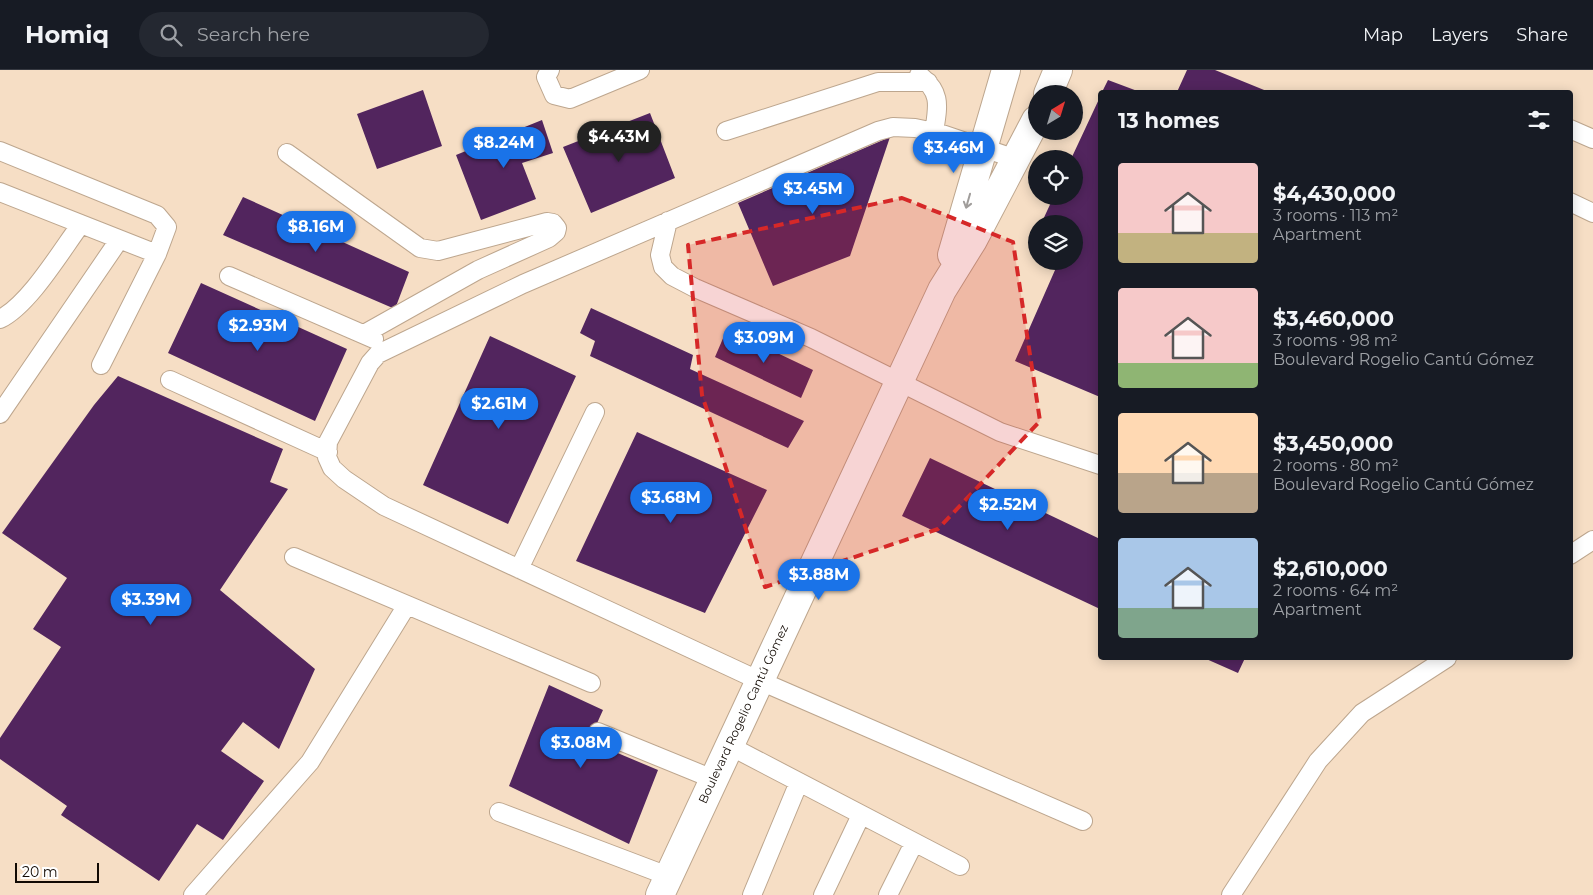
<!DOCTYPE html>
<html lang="en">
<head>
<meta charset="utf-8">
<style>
	:root { --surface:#171b24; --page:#242831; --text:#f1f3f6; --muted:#9ea1a6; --line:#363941; --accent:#1a73e8 }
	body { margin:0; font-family:Montserrat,sans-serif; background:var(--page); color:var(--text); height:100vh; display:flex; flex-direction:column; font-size:19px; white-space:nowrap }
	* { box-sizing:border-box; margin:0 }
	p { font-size:16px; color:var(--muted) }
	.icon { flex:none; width:28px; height:28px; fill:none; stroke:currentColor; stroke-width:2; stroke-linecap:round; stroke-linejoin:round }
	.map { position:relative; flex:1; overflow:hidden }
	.side { position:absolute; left:1098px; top:20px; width:475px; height:570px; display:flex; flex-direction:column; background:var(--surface); border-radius:5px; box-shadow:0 2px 12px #0003 }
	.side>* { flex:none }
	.needle { width:32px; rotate:38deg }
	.tools { position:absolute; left:1028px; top:15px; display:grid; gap:10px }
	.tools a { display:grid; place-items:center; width:55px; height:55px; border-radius:50%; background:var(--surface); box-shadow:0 2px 12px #0003; font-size:25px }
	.scale { position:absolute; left:15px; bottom:12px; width:84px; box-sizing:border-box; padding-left:5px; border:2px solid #120a04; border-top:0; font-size:14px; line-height:18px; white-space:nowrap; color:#120a04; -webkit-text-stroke:4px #fff; paint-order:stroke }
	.price { position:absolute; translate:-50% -42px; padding:0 11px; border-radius:18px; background:var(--accent); color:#fff; font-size:16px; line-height:32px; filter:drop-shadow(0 1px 2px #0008) }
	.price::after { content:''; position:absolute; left:50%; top:30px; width:15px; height:11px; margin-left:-8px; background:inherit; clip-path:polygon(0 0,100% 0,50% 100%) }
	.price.active { background:#222; color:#fff }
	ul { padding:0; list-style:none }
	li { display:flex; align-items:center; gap:15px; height:125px; padding:0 20px }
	li span { display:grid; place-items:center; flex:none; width:140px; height:100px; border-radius:5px; color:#555 }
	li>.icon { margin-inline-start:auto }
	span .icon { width:60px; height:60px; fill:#fffc; stroke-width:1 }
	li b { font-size:21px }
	h2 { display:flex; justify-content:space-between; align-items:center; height:60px; padding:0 20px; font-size:21px }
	header { display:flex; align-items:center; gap:30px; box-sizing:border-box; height:70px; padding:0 25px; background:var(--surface); border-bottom:1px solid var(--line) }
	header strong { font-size:24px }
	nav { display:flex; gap:28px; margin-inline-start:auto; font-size:18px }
	.search { width:350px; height:45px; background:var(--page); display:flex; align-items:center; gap:12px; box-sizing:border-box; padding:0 18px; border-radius:28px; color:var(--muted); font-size:19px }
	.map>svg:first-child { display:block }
	.building { fill:#52255e }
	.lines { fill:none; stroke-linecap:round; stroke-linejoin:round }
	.service-casing { stroke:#bda68e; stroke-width:20 }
	.tertiary-casing { stroke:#bda68e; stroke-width:30 }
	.service { stroke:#fff; stroke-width:18 }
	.tertiary { stroke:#fff; stroke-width:28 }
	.oneway { stroke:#a09d9b }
	.marked { fill:#d62828; fill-opacity:0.2; stroke:#d62828; stroke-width:4; stroke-dasharray:10 6; stroke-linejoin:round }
	.labels { text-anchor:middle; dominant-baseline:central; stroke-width:5; stroke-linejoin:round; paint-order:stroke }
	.street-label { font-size:12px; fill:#120a04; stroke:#fff }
</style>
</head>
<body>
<header>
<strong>Homiq</strong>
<div class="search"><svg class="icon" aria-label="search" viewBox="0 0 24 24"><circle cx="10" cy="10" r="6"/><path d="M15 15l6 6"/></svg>Search here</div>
<nav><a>Map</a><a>Layers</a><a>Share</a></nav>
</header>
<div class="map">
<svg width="1593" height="825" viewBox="0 0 1593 825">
	<rect width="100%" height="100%" fill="#f6dec5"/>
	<path class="building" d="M1187,0H1215L1269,22H1177Z
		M1108,10L1140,22H1102Z
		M423,20L442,76L377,99L357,44Z
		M1100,27V327L1015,291L1059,191H1074V154H1041L1054,126H1074V89H1071Z
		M650,43L675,108L591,143L563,77Z
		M542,50L553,83L522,93L536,129L481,150L456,85Z
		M890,67L850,186L773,216L738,133Z
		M243,127L409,202L395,239L223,165Z
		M201,213L347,279L315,351L168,283Z
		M591,238L693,285L690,299L804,351L788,378L590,286L595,271L580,263Z
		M727,259L813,300L801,328L715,287Z
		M490,266L576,306L508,454L423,415Z
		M118,306L283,379L270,412L288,419L220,520L315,599L279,679L243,652L221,681L264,711L223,770L197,754L159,811L61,745L67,736L0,689V668L61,577L33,559L67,508L2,463L94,335Z
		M637,362L767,420L705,543L576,491Z
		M930,388L1100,469V539L902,446Z
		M1204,588H1245L1238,603Z
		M549,615L603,640L589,671L658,700L629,774L509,716Z"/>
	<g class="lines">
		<defs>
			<path id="service" d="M550,0L546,7L554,25L570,29L640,0
				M919,5C942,22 938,36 934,62
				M1570,59L1593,69
				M726,61L878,12H928
				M0,81L157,145L167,157L157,184L101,295
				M287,83L420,178L438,181L547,152L553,153L557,158L556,162L549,168L478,200L364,264
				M1016,89L939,63L915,58L893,57L878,61L523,214L378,284L370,293L328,372L327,387L332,398L344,409L384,436L758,610L1083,751
				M0,122L157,184
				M1570,132L1593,143
				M668,151L660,185L663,197L672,206L695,218L811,268L1000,362L1100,395
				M229,206L374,269
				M0,249C29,235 61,181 81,154
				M170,310L328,382
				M0,344L119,170
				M1570,485L1593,470
				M294,487L591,613
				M519,499L595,342
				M598,662L713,709
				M728,675L960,796
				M499,742L668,806
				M193,825L310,692L407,535
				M752,825L799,712
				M823,825L861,745
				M888,825L914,773
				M1231,825L1318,691L1362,643L1447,588"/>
			<path id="tertiary" d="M1048,24L1058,0
				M952,185L1006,0
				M660,825L942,220L973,170L1036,50"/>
		</defs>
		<use href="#service" class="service-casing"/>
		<use href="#tertiary" class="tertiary-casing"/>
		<use href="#service" class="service"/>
		<use href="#tertiary" class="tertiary"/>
	</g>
	<defs><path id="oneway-shaft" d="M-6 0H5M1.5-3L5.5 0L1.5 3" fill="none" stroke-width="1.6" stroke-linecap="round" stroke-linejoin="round" transform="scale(1.25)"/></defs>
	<use class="oneway" href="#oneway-shaft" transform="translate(968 131) rotate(106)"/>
	<path class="marked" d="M902,128L1013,172L1040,351L938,459L765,517L702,325L688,175Z"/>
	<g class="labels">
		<g class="street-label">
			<text transform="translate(743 644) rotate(-65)">Boulevard Rogelio Cantú Gómez</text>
		</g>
	</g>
</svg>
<div class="tools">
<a><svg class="needle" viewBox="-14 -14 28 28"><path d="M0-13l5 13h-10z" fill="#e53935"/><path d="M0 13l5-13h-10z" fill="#9ea1a6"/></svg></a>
<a><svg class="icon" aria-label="locate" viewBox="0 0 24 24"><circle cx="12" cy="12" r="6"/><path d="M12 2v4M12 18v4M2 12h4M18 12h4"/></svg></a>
<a><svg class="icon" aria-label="layers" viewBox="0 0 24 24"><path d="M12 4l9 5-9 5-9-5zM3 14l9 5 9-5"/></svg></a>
</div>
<div class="scale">20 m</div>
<b class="price active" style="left:619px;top:93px">$4.43M</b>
<b class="price" style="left:504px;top:99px">$8.24M</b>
<b class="price" style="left:954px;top:104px">$3.46M</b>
<b class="price" style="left:813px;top:145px">$3.45M</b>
<b class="price" style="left:316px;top:183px">$8.16M</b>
<b class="price" style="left:258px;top:282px">$2.93M</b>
<b class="price" style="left:764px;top:294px">$3.09M</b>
<b class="price" style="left:499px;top:360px">$2.61M</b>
<b class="price" style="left:671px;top:454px">$3.68M</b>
<b class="price" style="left:1008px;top:461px">$2.52M</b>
<b class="price" style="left:819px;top:531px">$3.88M</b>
<b class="price" style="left:151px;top:556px">$3.39M</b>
<b class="price" style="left:581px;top:699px">$3.08M</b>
<section class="side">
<h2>13 homes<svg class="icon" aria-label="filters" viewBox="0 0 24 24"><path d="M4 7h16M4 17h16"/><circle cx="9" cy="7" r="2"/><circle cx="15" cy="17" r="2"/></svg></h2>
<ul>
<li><span style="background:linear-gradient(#f6c9c9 70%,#c2b280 0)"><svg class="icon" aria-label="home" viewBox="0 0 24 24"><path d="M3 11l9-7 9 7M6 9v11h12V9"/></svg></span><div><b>$4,430,000</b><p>3 rooms · 113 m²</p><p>Apartment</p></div></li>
<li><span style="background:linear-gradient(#f6c9c9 75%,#8fb573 0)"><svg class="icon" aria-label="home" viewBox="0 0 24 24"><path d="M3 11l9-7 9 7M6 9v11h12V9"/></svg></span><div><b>$3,460,000</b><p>3 rooms · 98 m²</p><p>Boulevard Rogelio Cantú Gómez</p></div></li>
<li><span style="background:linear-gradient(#ffd9b3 60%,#b9a48a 0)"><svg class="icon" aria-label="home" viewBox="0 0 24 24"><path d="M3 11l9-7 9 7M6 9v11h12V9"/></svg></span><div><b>$3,450,000</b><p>2 rooms · 80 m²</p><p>Boulevard Rogelio Cantú Gómez</p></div></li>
<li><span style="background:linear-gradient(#a9c7e8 70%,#7fa58c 0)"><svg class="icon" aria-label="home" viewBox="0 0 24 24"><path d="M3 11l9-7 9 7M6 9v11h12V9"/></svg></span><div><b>$2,610,000</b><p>2 rooms · 64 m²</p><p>Apartment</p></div></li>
</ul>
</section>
</div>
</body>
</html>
